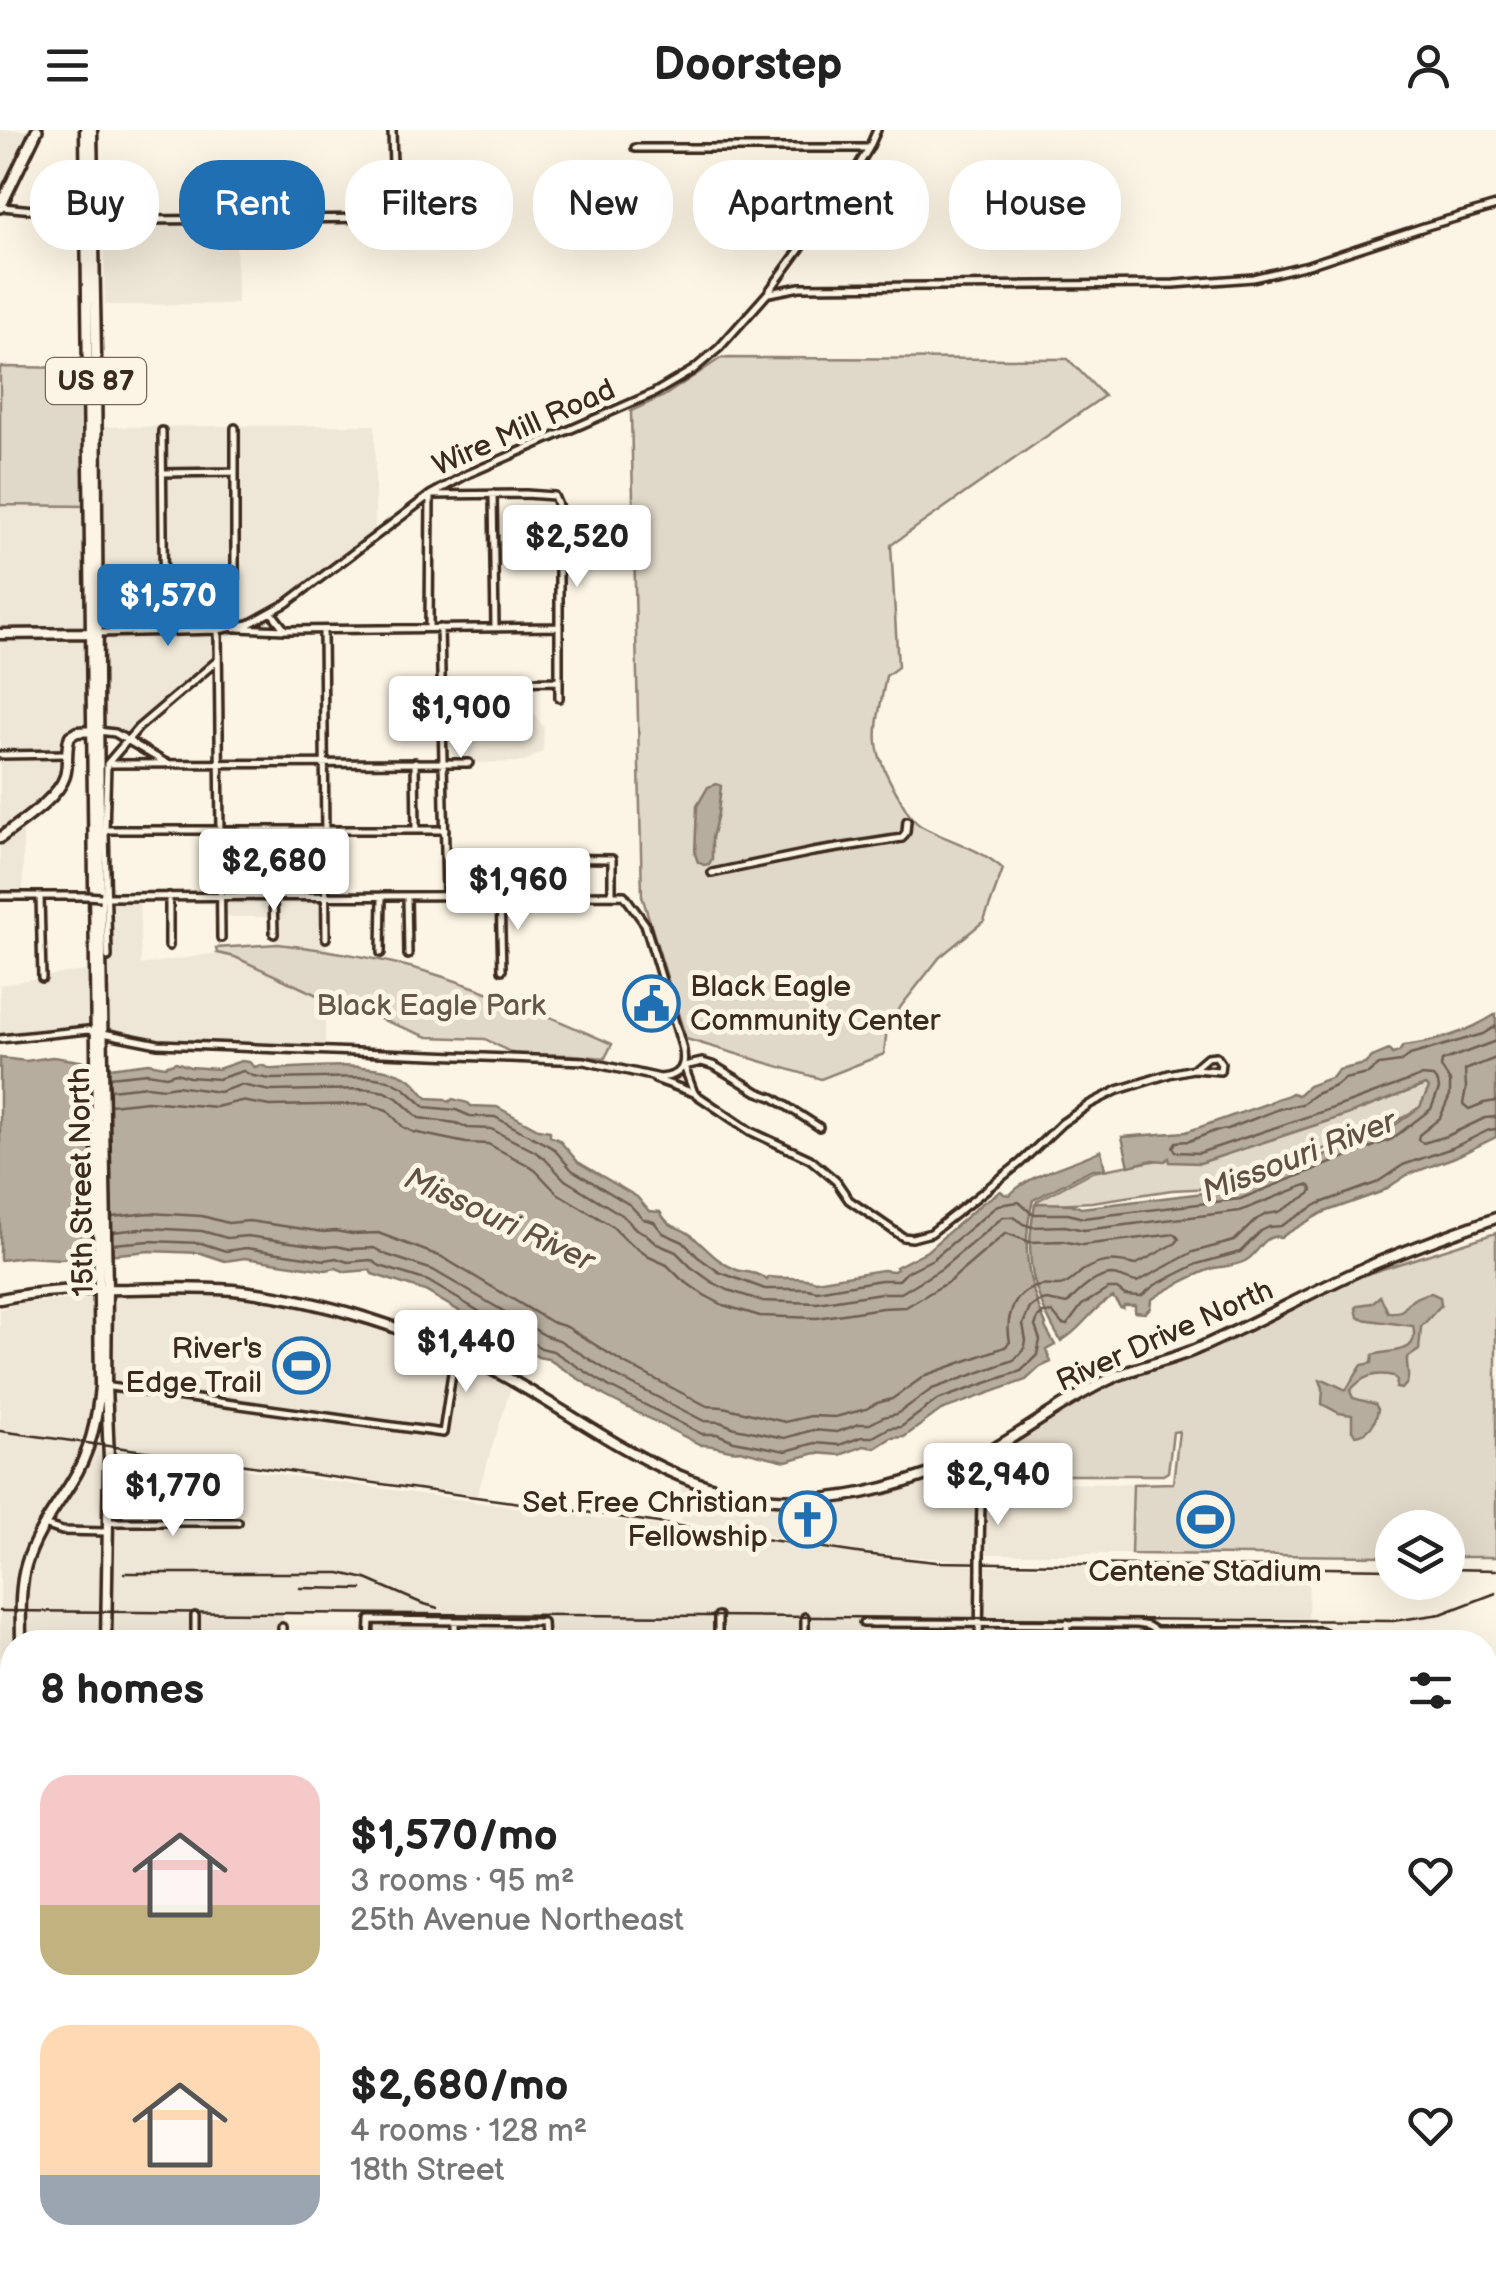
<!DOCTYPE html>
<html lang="en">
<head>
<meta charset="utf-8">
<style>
	:root { --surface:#fff; --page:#f6f6f6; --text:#222; --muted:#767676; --accent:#1f6fb2 }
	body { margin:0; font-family:"Balsamiq Sans",sans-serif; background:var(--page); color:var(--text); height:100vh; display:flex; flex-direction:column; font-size:38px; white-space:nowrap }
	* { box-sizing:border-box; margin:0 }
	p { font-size:32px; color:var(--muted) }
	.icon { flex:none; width:55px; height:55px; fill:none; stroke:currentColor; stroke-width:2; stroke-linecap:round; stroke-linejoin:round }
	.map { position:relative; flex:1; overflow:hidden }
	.sheet { position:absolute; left:0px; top:1500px; width:1498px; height:642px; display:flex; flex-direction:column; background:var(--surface); border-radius:40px 40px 0 0; box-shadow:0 10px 40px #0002 }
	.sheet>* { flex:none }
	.hud { position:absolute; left:30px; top:30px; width:1438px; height:90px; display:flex; gap:20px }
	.controls { position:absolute; left:1375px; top:1380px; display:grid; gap:20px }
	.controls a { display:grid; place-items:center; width:90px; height:90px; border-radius:50%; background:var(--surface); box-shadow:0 10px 40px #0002; font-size:50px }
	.price { position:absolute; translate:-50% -85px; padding:0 22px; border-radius:10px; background:#fff; color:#222; font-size:32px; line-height:65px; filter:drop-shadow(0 2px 5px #0008) }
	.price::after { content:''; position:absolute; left:50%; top:60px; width:30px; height:22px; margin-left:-15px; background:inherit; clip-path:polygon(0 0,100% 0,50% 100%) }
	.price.selected { background:var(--accent); color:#fff }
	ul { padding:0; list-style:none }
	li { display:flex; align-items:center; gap:30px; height:250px; padding:0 40px }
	li span { display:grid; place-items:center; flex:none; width:280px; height:200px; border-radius:30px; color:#555 }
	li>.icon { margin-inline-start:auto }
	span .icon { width:120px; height:120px; fill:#fffc; stroke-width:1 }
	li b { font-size:42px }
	h2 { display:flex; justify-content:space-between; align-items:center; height:120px; padding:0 40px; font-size:42px }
	.pill { padding:0 35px; border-radius:40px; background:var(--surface); box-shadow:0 10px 40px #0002; font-size:35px; line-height:90px }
	.pill.selected { background:var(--accent); color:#fff }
	header { display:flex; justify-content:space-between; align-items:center; height:130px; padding:0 40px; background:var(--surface); font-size:45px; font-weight:700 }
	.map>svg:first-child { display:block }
	.built { fill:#eee6d6 }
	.green { fill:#e0d8c8; stroke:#8e8173; stroke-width:2.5 }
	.water { fill:#b7ad9e; stroke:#85796b; stroke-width:2.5 }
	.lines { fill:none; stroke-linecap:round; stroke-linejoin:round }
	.shore { stroke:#6d5e51; stroke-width:2.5 }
	.minor-casing { stroke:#3b2a1e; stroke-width:12 }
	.major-casing { stroke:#3b2a1e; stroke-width:15 }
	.highway-casing { stroke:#3b2a1e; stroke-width:16 }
	.minor { stroke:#fcf5e5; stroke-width:5 }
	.major { stroke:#fcf5e5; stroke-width:8 }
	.highway { stroke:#fcf5e5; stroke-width:9 }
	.rail { stroke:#3b2a1e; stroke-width:2.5 }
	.minor-bridge-casing { stroke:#3b2a1e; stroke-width:12; stroke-linecap:butt }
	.minor-bridge { stroke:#fcf5e5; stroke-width:5 }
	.labels { text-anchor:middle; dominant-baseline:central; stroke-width:10; stroke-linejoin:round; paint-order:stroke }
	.shield { fill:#fcf5e5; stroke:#75675a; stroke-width:2.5 }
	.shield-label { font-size:28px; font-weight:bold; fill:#3b2a1e }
	.street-label { font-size:30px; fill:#3b2a1e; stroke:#fcf5e5 }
	.poi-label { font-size:30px; fill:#3b2a1e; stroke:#fcf5e5; text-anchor:end }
	.park-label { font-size:30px; fill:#645648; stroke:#fcf5e5 }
	.water-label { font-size:32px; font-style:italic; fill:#605144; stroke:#fcf5e5 }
</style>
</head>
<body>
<header><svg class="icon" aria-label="menu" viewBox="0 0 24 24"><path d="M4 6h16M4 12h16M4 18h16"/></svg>Doorstep<svg class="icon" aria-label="person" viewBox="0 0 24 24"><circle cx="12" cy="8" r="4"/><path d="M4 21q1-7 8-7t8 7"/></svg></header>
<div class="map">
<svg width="1496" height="2141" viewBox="0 0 1496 2141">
	<rect width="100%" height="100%" fill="#fcf5e5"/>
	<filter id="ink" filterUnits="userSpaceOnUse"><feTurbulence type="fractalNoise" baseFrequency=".01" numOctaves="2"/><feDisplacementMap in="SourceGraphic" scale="20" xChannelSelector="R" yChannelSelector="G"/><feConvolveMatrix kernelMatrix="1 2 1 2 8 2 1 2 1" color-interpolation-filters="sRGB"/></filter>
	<g filter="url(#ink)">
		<path class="built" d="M0,0H39L0,77Z
			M236,92L237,174L105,175L104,93Z
			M375,295V406L272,483L249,494L218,500V530L127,609L115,603L98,601L97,297Z
			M0,375L90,376L92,601L73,603L67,638L59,658L23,690V766H0Z
			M469,574H527L544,598L543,621L524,632L469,633Z
			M289,733H326L327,821L274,814L273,787H221V766H290Z
			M139,766L141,835L217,823L235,827L319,866L325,877V921L158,914L105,902L107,841L102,833L101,767Z
			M94,841L95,901L0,909V855L66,843Z
			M181,1158L280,1167L396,1199L513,1251L477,1365L109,1316V1320L505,1376L936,1432L980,1436L1309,1438L1308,1488L980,1489L979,1492L1155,1491V1512H369V1484L283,1483L282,1512H12V1562H0V1179L20,1173L100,1168V1256L91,1314L108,1316L107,1159Z
			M927,1345L955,1347L981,1371L980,1432L868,1423L681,1391V1347L724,1361L819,1370Z
			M1049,1353L1133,1354L1131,1424H985L986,1376L997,1374L1022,1359Z"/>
		<path class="green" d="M721,228L1068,229L1104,266L891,415L898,537L886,546C876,601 867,615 898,665C904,676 910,689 921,696C948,711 980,718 1003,739L984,791L940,827L902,875L887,898L884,924L821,949L686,909L642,766L631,281L664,266Z
			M0,237L88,238L90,376L0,375Z
			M278,814C329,820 382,828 431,843C494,862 553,888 612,914L605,928L571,925L514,924L485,909L428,907L319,866L235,827L217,823L216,818Z
			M1425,955L1429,958L1420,977L1381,1000L1315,1022L1234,1057L1172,1060L1092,1072L1035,1075L1037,1071L1092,1042L1170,1028L1200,1033L1349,984Z
			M1496,1103V1427H1448V1398H1392V1426L1131,1424L1133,1354L1173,1353L1179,1301L1173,1302L1168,1342L1163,1345H1043L1029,1347L992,1366L985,1365C984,1346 991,1331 1003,1317L1098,1259L1119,1248L1191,1227L1348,1150Z"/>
		<path class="water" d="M717,654L721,656L718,683L712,708V729L709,734L704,735L698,732L695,724L697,676L708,657Z
			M1496,884V1007L1455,1027L1407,1045L1381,1062L1322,1083L1281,1107C1263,1103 1259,1124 1245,1131C1235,1136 1225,1136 1214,1138C1200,1142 1163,1161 1151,1170L1150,1178L1145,1183L1135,1182V1175H1124L1123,1178L1120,1177L1113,1167C1090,1179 1083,1199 1061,1211C1033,1165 1023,1129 1035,1075L1039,1073L1071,1074L1081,1078L1236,1059L1387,1001L1420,977L1429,958L1425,955L1349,984L1200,1033L1170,1032L1169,1028L1165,1031L1153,1030L1129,1036L1122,1007L1186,1002L1269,973C1276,967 1285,968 1292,963L1298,965L1308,956L1333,947L1338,940L1365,934L1372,927L1389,920L1392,924L1399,922L1403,916C1434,913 1470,901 1496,884Z
			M52,927C72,929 90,934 109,935L110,938L148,933L165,936L176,932L190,937L218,939L241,931L249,932L255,937L261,935L271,939C307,938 383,929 411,950C417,955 422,962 427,968L445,969L449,972L453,969L468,973L471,976L497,977L538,999L550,1001V1006L559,1010L578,1032L637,1067L649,1081L660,1082C671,1101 677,1094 691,1105C706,1118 718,1133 737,1140C748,1143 758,1142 767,1150L769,1147C784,1149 805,1147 816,1151L882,1140L894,1141L897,1139L896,1137L927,1121L981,1074L1001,1061L1004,1064L1010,1065C1029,1043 1075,1034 1101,1020L1105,1039H1092L1033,1070C1021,1115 1027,1153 1046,1195L1045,1197L1055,1215L1046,1220L1051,1232L1040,1237L1026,1250L941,1280L904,1307L891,1308L875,1318L864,1316L840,1325L816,1323L786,1331L740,1320C728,1323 717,1314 701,1315L605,1266L548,1229L538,1227L425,1161L372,1144L370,1140L346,1142L336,1138L326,1140L245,1128L225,1131L201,1123L150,1121L61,1129L25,1127L0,1130V928L26,931Z
			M1431,1163L1440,1167L1441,1175L1421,1197L1419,1220L1407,1228C1406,1240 1413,1252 1401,1259L1396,1258L1397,1251L1393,1246C1375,1242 1362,1246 1350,1261L1353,1268L1375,1274L1378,1279C1376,1291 1370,1304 1356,1305L1352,1301V1285L1339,1283L1322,1274L1323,1258L1320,1250H1325L1346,1260L1362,1235L1372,1233L1373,1225C1393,1219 1420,1225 1413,1196L1362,1189L1358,1187L1356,1178L1359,1175L1372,1173L1380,1166L1388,1182C1403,1183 1402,1180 1411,1171C1416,1167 1425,1164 1431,1163Z"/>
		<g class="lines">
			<path class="shore" d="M1496,911L1442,931L1441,937L1450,951V965L1440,988L1419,1005L1418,1010L1423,1013L1447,1006L1485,988L1496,987
				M1496,928L1465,940L1466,958L1463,974L1469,979L1484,973L1496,971
				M109,947L147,943L166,946L176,943L189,947L218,949L243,941L253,946L271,949L369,947L388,950L404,958L425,977L456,980L470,986L495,987L553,1018L572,1040L630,1075L643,1089L654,1092L663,1103L683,1112L698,1127L719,1142L765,1159H807L817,1161L881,1150H899L907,1142L933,1129L998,1075L1019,1072L1032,1084H1068L1083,1088L1240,1069L1392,1009L1431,979L1439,959L1438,953L1433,947L1421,946L1345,974L1199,1023L1176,1022L1173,1017L1176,1012L1189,1011L1215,1001L1228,999L1279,979L1302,974L1314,965L1337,955L1344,949L1368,944L1379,935L1401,932L1410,925L1483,904L1496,896
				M110,960L147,956L164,958L176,956L219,962L241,955L271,961L368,959L385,962L397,968L419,988L456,993L468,998L491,999L534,1021L545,1029L565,1050L622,1085L636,1099L646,1104L657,1114L676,1122L691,1137L712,1152L728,1160L762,1171L817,1173L881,1163H901L941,1139L1003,1087H1014L1023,1094L1032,1097L1065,1096L1084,1100L1240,1081L1306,1055L1310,1056L1312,1060L1310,1064L1279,1082L1267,1084L1257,1089L1234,1111L1193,1122L1137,1152C1128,1151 1121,1145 1111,1145C1095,1146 1077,1163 1067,1174L1047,1170L1038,1172L1030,1178L1023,1194L1026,1211L1024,1219L1014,1230L932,1259L897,1284L883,1287L870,1294H859L837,1302L813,1300L785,1308L735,1298L720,1292L704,1291L616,1246L559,1210L546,1206L433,1140L387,1125L374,1118L350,1119L336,1116L325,1117L247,1106L227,1108L202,1101L149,1098L112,1102
				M110,975L147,971L216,977L241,971L270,976L367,974L387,980L403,997L413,1002L466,1013L488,1014L526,1034L536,1041L557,1063L612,1096L627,1111L649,1127L667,1135L681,1149L704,1165L723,1175L760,1186L817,1188L882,1178L906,1177L950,1151L1006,1103L1030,1112L1062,1111L1082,1115L1175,1104L1179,1109L1176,1113L1135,1135C1115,1130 1101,1129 1082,1141C1077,1145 1070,1153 1063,1155C1057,1158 1047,1154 1040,1156C1013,1161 1005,1188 1010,1212L1005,1217L926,1245L892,1269L877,1273L866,1279L835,1287L811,1286L785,1292L723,1277L707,1276L624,1233L567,1197L551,1192L442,1127L378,1103L352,1104L335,1101L324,1102L249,1091L228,1093L202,1086L149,1083L112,1087
				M112,1114L150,1111L201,1113L226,1121L246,1118L325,1130L336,1128L348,1132L371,1130L380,1136L428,1151L541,1218L553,1221L610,1257L702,1304H717L734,1311L786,1321L815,1313L839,1315L862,1307H873L889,1298L901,1297L937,1270L1021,1241L1037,1225L1040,1210L1035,1196L1038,1188L1043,1183H1053L1062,1194L1067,1195L1082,1175L1108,1159H1117L1125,1165L1141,1166L1155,1155L1197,1134L1240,1122L1261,1101L1269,1097L1281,1096L1318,1074L1376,1053L1403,1035L1452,1018L1489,1000L1496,999"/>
			<defs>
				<path id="minor" d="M635,18H867
					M2,77L139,90L387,88L393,83L394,75L392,0
					M770,163L800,157L1174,154L1253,148L1308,135L1427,96L1496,76
					M162,301L164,502
					M162,343L234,342
					M493,364L495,498
					M272,483L285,500
					M235,498V298
					M238,498L285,500L559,497
					M429,498L430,365L526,364L554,366L559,378V568
					M440,498L446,765
					M218,501L221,808
					M323,501L326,808
					M98,503L218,500L249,494L287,473L430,365L468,344L654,263L693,240L719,218L767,164L846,56L869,18L877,0
					M414,565L473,566L502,552L559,551
					M98,601L115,603L166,633
					M0,625L67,624
					M415,632L416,699
					M107,634L469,633
					M105,700H445
					M712,743L813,722L902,708L906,702L907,691
					M508,765C507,752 502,734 516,728L612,729V765
					M0,766H86
					M40,766L42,848
					M169,766V816
					M407,766L408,825
					M500,766L502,840
					M273,767L274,804
					M381,823L382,766
					M108,827L105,700L107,634L138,598L218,530
					M0,909L88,900L158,914L584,931L660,948C681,946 687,937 682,916L645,794L624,765L101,767
					M655,949L694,963L750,1001L810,1029L836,1051L849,1070L903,1107L912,1108L931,1103L1020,1033L1062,993L1090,974L1118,960L1169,944L1193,939L1220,941L1221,933L1216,926L1207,927L1193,939
					M694,963L684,936L702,932L715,936L758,962L774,968L819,997
					M103,1256L443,1303L455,1223
					M969,1329L981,1371L980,1423
					M107,1392H238
					M44,1395L62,1401L107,1402
					M718,1486V1512
					M455,1492V1512
					M863,1493L1137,1494L1148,1496L1156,1501H1321L1326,1503L1328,1512
					M195,1512V1486
					M282,1512V1497
					M369,1512L370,1490L543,1492L544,1512
					M805,1512V1487
					M979,1512L980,1442
					M1067,1512V1493
					M0,1562H12
					M1485,1574H1496
					M0,1645H12
					M1485,1656H1496
					M0,1726H12
					M1485,1737H1496
					M0,1807H12
					M1485,1818L1496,1819
					M0,1889H12
					M1485,1899H1496
					M0,1970H12
					M1485,1981H1496
					M278,2130V2141
					M453,2130V2141
					M191,2141V2130
					M366,2141V2130
					M889,2141V2130
					M1064,2141V2130
					M1151,2141V2130
					M1238,2141V2130
					M1326,2141V2130
					M1413,2141V2130"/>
				<path id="major" d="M92,0L96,223L99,709L107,1159L106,1256L109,1329L106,1512
					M0,504L95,503
					M0,708C19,693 58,669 65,646C69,633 65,619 70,606L77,602L93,601
					M0,1169C43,1160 85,1159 128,1159C163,1158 198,1157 233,1160C321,1169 422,1201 500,1244C591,1293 668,1362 775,1369C836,1373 892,1359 948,1337C965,1330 984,1325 1000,1315C1037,1293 1071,1267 1110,1249C1139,1235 1172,1231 1201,1217C1255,1193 1307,1164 1360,1140C1405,1120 1450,1104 1496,1088
					M937,1345C958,1343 969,1355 981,1371
					M981,1371L984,1342L996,1319
					M21,1512C21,1487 19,1459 26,1435C35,1404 55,1379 71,1353C90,1323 97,1291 100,1256L85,0
					M0,2051H12
					M1485,2062H1496
					M0,2134L1071,2141"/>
				<path id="highway" d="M0,77L37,0"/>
			</defs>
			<use href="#minor" class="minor-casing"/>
			<use href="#major" class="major-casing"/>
			<use href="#highway" class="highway-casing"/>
			<use href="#minor" class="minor"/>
			<use href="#major" class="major"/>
			<use href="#highway" class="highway"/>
			<path class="rail" d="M0,1301L592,1383L864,1424L936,1432L1392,1439
				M1448,1439L1496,1440
				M124,1443H340L366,1449L421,1473L438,1478
				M300,1458L362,1459
				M0,1481L1393,1491L1441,1484L1496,1463"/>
			<defs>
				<path id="minor-bridge" d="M86,766L101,767
					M980,1442V1423"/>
			</defs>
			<use href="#minor-bridge" class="minor-bridge-casing"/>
			<use href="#minor-bridge" class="minor-bridge"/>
		</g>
	</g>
	<defs>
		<symbol id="civic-ring" viewBox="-11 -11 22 22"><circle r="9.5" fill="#fcf5e5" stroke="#1f6fb2" stroke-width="1.5"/><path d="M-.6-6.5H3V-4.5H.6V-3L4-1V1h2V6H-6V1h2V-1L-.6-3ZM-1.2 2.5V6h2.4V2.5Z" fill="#1f6fb2"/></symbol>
		<symbol id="stadium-ring" viewBox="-11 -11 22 22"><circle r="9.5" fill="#fcf5e5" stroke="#1f6fb2" stroke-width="1.5"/><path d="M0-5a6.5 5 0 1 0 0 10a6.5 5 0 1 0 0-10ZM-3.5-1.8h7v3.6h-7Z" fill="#1f6fb2"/></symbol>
		<symbol id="church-ring" viewBox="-11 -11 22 22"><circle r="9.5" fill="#fcf5e5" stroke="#1f6fb2" stroke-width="1.5"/><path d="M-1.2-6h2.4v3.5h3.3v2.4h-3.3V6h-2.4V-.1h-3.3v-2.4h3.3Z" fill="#1f6fb2"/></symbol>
	</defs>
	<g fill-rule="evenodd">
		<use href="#civic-ring" x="620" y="842" width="63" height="63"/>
		<use href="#stadium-ring" x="270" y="1204" width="63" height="63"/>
		<use href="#stadium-ring" x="1174" y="1358" width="63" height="63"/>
		<use href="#church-ring" x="776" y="1358" width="63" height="63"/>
	</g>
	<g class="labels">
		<rect class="shield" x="46" y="228" width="100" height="46" rx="8"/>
		<g class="shield-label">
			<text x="96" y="251">US 87</text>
		</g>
		<g class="street-label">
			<text transform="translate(524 298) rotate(-24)">Wire Mill Road</text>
			<text transform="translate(82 1052) rotate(-91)">15th Street North</text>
			<text transform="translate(1165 1206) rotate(-24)">River Drive North</text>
		</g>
		<g class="poi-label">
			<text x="690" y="857" text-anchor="start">Black Eagle<tspan x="690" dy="34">Community Center</tspan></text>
			<text x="262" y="1219">River's<tspan x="262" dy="34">Edge Trail</tspan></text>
			<text x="768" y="1373">Set Free Christian<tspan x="768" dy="34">Fellowship</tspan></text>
			<text x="1205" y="1442" text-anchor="middle">Centene Stadium</text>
		</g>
		<g class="park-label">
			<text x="431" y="876">Black Eagle Park</text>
		</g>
		<g class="water-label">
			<text transform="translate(1299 1027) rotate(-21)">Missouri River</text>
			<text transform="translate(499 1090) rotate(25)">Missouri River</text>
		</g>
	</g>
</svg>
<div class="controls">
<a><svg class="icon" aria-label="layers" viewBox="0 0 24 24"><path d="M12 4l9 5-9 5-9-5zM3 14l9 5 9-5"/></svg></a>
</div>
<b class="price" style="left:577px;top:460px">$2,520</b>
<b class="price selected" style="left:168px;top:519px">$1,570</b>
<b class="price" style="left:461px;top:631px">$1,900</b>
<b class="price" style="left:274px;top:784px">$2,680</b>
<b class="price" style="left:518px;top:803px">$1,960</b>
<b class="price" style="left:466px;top:1265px">$1,440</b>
<b class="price" style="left:998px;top:1398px">$2,940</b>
<b class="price" style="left:173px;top:1409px">$1,770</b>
<div class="hud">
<a class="pill">Buy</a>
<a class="pill selected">Rent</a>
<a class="pill">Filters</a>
<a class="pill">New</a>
<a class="pill">Apartment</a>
<a class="pill">House</a>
</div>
<section class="sheet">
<h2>8 homes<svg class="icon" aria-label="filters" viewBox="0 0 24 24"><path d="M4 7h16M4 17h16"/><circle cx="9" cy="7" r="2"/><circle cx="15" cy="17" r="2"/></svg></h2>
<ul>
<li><span style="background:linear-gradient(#f6c9c9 65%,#c2b280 0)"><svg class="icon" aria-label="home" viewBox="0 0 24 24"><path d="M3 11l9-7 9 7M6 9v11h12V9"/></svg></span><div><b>$1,570/mo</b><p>3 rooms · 95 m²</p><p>25th Avenue Northeast</p></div><svg class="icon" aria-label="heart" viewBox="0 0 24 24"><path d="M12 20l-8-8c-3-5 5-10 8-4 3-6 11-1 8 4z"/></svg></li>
<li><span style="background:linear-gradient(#ffd9b3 75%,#9aa5b1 0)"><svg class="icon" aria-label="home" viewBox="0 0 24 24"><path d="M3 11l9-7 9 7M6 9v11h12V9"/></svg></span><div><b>$2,680/mo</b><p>4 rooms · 128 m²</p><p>18th Street</p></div><svg class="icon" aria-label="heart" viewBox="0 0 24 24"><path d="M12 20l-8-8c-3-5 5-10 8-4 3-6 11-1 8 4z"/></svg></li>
</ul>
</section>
</div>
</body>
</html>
